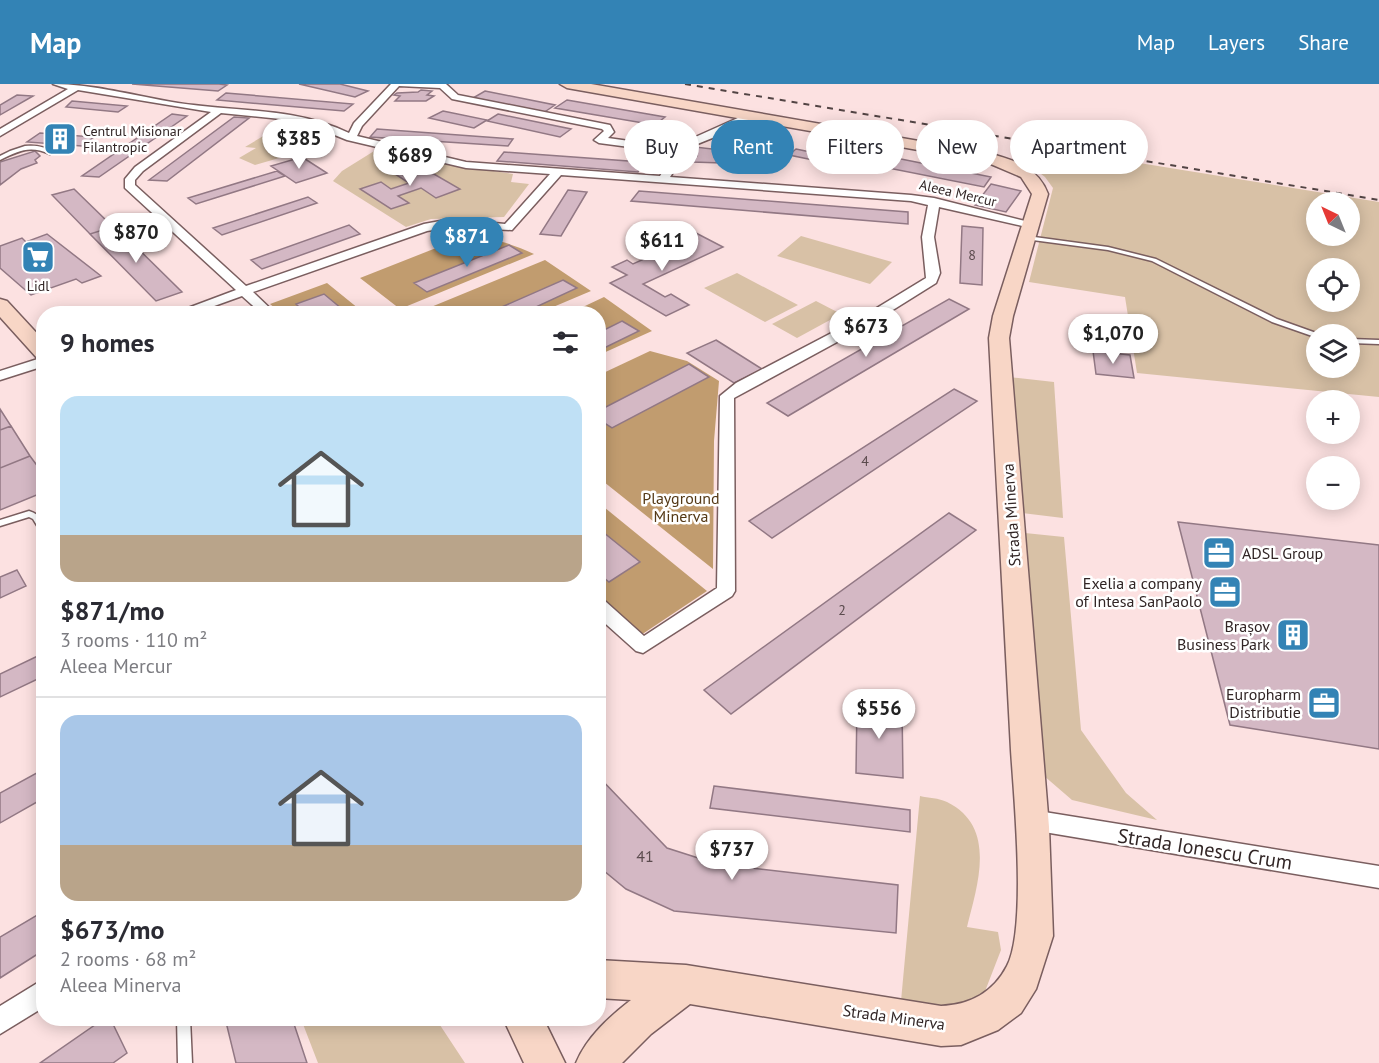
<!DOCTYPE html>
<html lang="en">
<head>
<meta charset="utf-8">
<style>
	:root { --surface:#fff; --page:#f2f2f3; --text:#2b2b33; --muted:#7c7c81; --line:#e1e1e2; --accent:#3383b5 }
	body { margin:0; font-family:"PT Sans",sans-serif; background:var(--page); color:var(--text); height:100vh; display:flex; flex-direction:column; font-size:22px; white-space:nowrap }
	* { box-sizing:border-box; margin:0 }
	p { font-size:20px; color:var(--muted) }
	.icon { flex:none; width:33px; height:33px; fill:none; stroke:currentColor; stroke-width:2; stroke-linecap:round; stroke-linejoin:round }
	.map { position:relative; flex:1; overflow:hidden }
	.drawer { position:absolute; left:36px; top:222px; width:570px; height:720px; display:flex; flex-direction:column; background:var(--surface); border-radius:24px; box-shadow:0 3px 15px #0003 }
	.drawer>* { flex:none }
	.banner { position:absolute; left:624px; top:36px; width:570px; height:54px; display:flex; gap:12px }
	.needle { width:39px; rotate:317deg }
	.fabs { position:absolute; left:1306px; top:108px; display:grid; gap:12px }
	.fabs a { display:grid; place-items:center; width:54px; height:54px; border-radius:50%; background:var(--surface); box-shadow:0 3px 15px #0003; font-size:30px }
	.price { position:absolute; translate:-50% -51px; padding:0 14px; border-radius:21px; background:#fff; color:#222; font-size:20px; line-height:39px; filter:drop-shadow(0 2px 3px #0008) }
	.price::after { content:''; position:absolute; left:50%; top:36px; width:18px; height:14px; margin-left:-9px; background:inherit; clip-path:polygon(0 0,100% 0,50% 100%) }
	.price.current { background:var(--accent); color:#fff }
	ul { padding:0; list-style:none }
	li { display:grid; align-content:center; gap:12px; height:318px; padding:0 24px }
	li+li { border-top:2px solid var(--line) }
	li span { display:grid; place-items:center; height:186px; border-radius:18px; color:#555 }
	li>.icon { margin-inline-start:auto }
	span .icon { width:108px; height:108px; fill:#fffc; stroke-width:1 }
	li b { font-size:26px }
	h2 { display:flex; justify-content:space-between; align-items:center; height:72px; padding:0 24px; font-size:26px }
	.tag { padding:0 21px; border-radius:27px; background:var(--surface); box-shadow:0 3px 15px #0003; font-size:21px; line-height:54px }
	.tag.current { background:var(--accent); color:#fff }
	header { display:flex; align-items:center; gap:36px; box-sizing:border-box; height:84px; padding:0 30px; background:var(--accent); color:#fff }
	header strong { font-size:28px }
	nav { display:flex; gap:33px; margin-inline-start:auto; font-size:21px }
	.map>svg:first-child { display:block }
	.green { fill:#d8c1a6; fill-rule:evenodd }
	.forest { fill:#c19c6f }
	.building { fill:#d4b8c4; stroke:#927884; stroke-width:1.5 }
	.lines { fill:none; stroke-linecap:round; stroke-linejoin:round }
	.lane-casing { stroke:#7a5e5f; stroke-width:3 }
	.street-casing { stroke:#7a5e5f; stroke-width:3 }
	.secondary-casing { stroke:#7a5e5f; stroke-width:3 }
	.lane { fill:#fff; fill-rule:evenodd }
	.street { fill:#fff; fill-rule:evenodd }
	.secondary { fill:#f8d6c6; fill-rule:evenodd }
	.rail { stroke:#524444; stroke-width:2; stroke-dasharray:6 6; stroke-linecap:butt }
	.labels { text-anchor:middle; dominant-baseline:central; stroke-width:5; stroke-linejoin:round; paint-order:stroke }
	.far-poi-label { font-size:14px; fill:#312525; stroke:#fff; text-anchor:start }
	.far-street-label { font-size:14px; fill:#312525; stroke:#fff }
	.number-label { font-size:14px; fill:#5a4a4d }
	.park-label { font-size:16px; fill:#543916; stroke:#fff }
	.street-label { font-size:16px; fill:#312525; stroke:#fff }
	.poi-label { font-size:16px; fill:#312525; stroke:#fff; text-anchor:end }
	.near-number-label { font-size:16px; fill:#5a4a4d }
	.near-street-label { font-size:20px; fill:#312525; stroke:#fff }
</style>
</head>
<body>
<header>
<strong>Map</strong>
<nav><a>Map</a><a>Layers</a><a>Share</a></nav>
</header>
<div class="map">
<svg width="1379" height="979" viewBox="0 0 1379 979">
	<rect width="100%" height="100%" fill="#fce1e1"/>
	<path class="green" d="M270,48L299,54L317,63L255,81L239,74L256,64L245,63Z
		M379,64L460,82L513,90L511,98L529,100L504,133L431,135L406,143L333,97L342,87Z
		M1053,65L1379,118V313L1137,289L1125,213L1029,198L1053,104L1045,93L1032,83ZM1317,118H1350V152H1317ZM1317,184H1350V218H1317ZM1317,250H1350V284H1317Z
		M801,152L892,178L870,200L777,172Z
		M737,189L798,221L765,238L704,204Z
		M816,217L841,230L797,254L772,240Z
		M1008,293L1054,298L1063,434L1022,429Z
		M1025,449L1064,453L1081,646L1126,709L1157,736L1072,716L1043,691Z
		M920,712C928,714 939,714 947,718C998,743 977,802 967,843L998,848L1001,866L982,915L957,927L901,917Z
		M301,935H436L465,979H318Z"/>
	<path class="forest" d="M464,153C491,153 510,159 534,170L400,225L360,194Z
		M545,176L591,207L539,229L414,230Z
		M327,199L364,229H281L270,220Z
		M604,213L652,247L599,271L598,230H568Z
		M650,267L687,277L719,297L714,357L713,485L599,394V291Z
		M599,419L707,507L641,551L599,514Z"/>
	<path class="building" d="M132,0H219L227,1L218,7Z
		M299,0H340L368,7L355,13Z
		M421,6L432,7L427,11L434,12L426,17H395L400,12L394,11L397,9L418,8Z
		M485,7L555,21L543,29L473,14Z
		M226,9L353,20L344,27L217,16Z
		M17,11L33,12L0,31V21Z
		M567,16L665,33L655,41L555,24Z
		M72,17L127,22L118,28L66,23Z
		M443,27L487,36L474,44L429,34Z
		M172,30L187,32L99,93L82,92Z
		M498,30L571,45L560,53L487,37Z
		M234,33L249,34L167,97L149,96Z
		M660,39L682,43L665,59L642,55Z
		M377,45L513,55L508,62L370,53Z
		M40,49L94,53L82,62L27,58Z
		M714,62L731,64L727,70L734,71L730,76L724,75L722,79L693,78L697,72L689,71L695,63L712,65Z
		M765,64L790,69L773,84L748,79Z
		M796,65L853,77L847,83L789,71Z
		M1023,65L1038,68L1033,76L1019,73Z
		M35,67L40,72L35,76L37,79L21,85L0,101V78Z
		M861,67L991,93L984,103L853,77Z
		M504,68L642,78L638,88L497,77Z
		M302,73L327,89L296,99L271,82Z
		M420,82L460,105L436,114L421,104L398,112L409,119L391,125L360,105L381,98L391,105L409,99L395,90Z
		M277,87L285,92L196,120L188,114Z
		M991,100L1021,107L1006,128L975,121Z
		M74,105L113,143L90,150L52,111Z
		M568,106L587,108L561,152L540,150Z
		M639,107L908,128V140L631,117Z
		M308,113L317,119L222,151L213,144Z
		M349,141L360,150L262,185L251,176Z
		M115,142L182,208L156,217L90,150Z
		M962,142L983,144L982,201L960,199Z
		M694,148L723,163L643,200L665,213L671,210L689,221L666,232L610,199L627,191L612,183L627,176L633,180L684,157L680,155Z
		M47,150L101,192L82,199L76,195L31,211L0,184V162L22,154L26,158Z
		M509,161L522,169L427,208L414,199Z
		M563,196L577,204L521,230H486Z
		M324,210L348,230H306L296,220Z
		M949,215L969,225L788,332L767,319Z
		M622,237L639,247L598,267V249Z
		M716,256L762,285L734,299L687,269Z
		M1093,267L1130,271L1134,294L1096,290Z
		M689,280L709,293L612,344L598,335V327Z
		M954,305L977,317L772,454L749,437Z
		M0,325L11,342L0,346Z
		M11,342L30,372L0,384V346Z
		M30,372L44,391V408L0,426V384Z
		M949,429L976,446L731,630L704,606Z
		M1178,438L1379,461V665L1230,641Z
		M598,444L640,478L609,498L598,489Z
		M17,486L26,502L0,514V493Z
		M44,569V592L0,613V590Z
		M857,618L902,623L903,694L856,689Z
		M44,685V714L0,739V709Z
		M598,692L667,764L717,780L898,801L896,849L674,827L626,805L598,782Z
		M714,702L910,726V748L710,724Z
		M44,827V866L0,894V853Z
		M105,934H110L127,969L113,979H40Z
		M225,934H292L307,979H236Z"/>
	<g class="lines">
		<defs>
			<path id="lane" d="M25,62C35,61 44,62 53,68L50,70C29,61 19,67 0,76V72L10,67Z
				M1027,152L1108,163L1156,175L1277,235L1319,250H1317V254L1315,253L1272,238L1152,177L1108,166L1025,155L1024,154Z
				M1350,255L1379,256V260L1350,259Z
				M29,427C41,431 44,437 44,449L41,448L33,435L29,433L0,442V436Z
				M177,934H190L192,979H178Z"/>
			<path id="street" d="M53,0C94,0 135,12 178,19C236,28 295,23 349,49L354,39L391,0H446L458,11L610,41L614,48L608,54L679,64L682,59L749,29L754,32L752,34L737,44L690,63L670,93L911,111L934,114L1037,140L1031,144L939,123L934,153L940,189L936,199L872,239L734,314L735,507L732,512L643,569L636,567L598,533V515L605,517L644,552L717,504L720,312L736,299L862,233L926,194L922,153L928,121L911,117L561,91L512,146L451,143L427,147L253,208L276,230H262L242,212L192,230H172L236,206L125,104V95L135,83L211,28L78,6L0,52V45L68,5ZM399,2L440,4L452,15L602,45L604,47L594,56L599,59L675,69L660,92L466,78L357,52L362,42ZM221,29L300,37L347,56L466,84L550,90L505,140L451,135L424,140L246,202L135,101V96L143,87Z
				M44,273V282L0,296V287Z
				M1032,726L1379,782V804L1032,746L1024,743L1021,736L1024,729Z
				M44,895V923L0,950V922Z"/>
			<path id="secondary" d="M560,0H591L988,69C1014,76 1038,83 1048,110L1013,232L1009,254L1049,743L1053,852L1036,905L1021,929L998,946L961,961L941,962L690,920L651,950L622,979H576C587,953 609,933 631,916L598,914V876L686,881L941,922C969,921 993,909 1007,882C1027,844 1014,714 1011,666C1004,529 996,391 989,254L993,232L1032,110L1021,93L986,78L567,4Z
				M0,215L7,217L44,257V276L37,274L0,233Z
				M503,934H543L565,979H524Z"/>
		</defs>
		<use href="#lane" class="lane-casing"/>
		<use href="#street" class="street-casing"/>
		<use href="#secondary" class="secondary-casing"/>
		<use href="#lane" class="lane"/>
		<use href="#street" class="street"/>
		<use href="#secondary" class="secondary"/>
		<path class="rail" d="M685,0L1379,116"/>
	</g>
	<defs>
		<symbol id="building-square" viewBox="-11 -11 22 22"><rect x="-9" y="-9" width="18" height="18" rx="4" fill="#3383b5" stroke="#fff"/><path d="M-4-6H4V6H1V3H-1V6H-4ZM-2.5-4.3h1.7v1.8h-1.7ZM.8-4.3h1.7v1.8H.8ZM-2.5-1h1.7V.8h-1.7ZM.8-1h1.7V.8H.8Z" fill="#fff"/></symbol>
		<symbol id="supermarket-square" viewBox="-11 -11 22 22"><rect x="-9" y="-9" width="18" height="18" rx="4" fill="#3383b5" stroke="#fff"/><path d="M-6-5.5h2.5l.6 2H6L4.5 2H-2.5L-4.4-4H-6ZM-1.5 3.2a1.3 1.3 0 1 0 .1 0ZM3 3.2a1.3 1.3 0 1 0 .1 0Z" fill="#fff"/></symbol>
		<symbol id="office-square" viewBox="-11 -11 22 22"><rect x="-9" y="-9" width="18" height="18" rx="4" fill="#3383b5" stroke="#fff"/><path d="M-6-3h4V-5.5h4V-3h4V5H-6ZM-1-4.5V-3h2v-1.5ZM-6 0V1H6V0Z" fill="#fff"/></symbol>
	</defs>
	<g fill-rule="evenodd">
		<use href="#building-square" x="41" y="36" width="38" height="38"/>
		<use href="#supermarket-square" x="19" y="154" width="38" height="38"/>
		<use href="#office-square" x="1200" y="450" width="38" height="38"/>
		<use href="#office-square" x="1206" y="489" width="38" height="38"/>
		<use href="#building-square" x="1274" y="532" width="38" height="38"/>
		<use href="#office-square" x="1305" y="600" width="38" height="38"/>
	</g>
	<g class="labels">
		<g class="far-poi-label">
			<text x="83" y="47">Centrul Misionar<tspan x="83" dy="16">Filantropic</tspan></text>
			<text x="38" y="202" text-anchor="middle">Lidl</text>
		</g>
		<g class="far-street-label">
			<text transform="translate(958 109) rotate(13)">Aleea Mercur</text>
		</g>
		<g class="number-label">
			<text x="972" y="171">8</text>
			<text x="865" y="377">4</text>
			<text x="842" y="526">2</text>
		</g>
		<g class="park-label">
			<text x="681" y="414">Playground<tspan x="681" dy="18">Minerva</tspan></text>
		</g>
		<g class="street-label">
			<text transform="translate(1011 431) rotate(-94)">Strada Minerva</text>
			<text transform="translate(894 933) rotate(8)">Strada Minerva</text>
		</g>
		<g class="poi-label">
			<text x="1242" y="469" text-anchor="start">ADSL Group</text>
			<text x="1202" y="499">Exelia a company<tspan x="1202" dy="18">of Intesa SanPaolo</tspan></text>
			<text x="1270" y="542">Brașov<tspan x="1270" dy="18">Business Park</tspan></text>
			<text x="1301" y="610">Europharm<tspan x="1301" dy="18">Distributie</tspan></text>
		</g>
		<g class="near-number-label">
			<text x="645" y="772">41</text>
		</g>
		<g class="near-street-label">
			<text transform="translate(1205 765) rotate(9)">Strada Ionescu Crum</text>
		</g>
	</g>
</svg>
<div class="fabs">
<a><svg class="needle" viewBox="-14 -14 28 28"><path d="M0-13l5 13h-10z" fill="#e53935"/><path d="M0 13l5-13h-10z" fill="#7c7c81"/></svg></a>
<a><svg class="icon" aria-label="locate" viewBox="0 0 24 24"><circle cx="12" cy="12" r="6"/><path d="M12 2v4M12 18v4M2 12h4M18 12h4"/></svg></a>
<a><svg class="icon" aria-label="layers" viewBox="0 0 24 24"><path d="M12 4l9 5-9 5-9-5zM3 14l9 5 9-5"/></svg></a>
<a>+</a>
<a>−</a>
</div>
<b class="price" style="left:299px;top:86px">$385</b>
<b class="price" style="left:410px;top:103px">$689</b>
<b class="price" style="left:136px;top:180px">$870</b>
<b class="price current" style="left:467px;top:184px">$871</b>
<b class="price" style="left:662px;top:188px">$611</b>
<b class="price" style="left:866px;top:274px">$673</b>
<b class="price" style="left:1113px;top:281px">$1,070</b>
<b class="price" style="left:879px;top:656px">$556</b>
<b class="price" style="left:732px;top:797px">$737</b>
<div class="banner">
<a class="tag">Buy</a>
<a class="tag current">Rent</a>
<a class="tag">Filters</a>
<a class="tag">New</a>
<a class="tag">Apartment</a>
</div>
<section class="drawer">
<h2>9 homes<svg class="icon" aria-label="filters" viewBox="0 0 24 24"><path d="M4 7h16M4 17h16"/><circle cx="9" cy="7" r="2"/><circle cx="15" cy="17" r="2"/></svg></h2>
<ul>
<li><span style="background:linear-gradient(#bfe0f5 75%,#b9a48a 0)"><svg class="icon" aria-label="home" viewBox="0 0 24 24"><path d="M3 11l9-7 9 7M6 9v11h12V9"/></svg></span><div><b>$871/mo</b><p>3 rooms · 110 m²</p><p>Aleea Mercur</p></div></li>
<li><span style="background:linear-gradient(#a9c7e8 70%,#b9a48a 0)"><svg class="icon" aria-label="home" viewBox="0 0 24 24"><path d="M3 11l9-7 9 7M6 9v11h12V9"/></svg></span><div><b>$673/mo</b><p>2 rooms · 68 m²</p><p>Aleea Minerva</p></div></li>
</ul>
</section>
</div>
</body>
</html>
